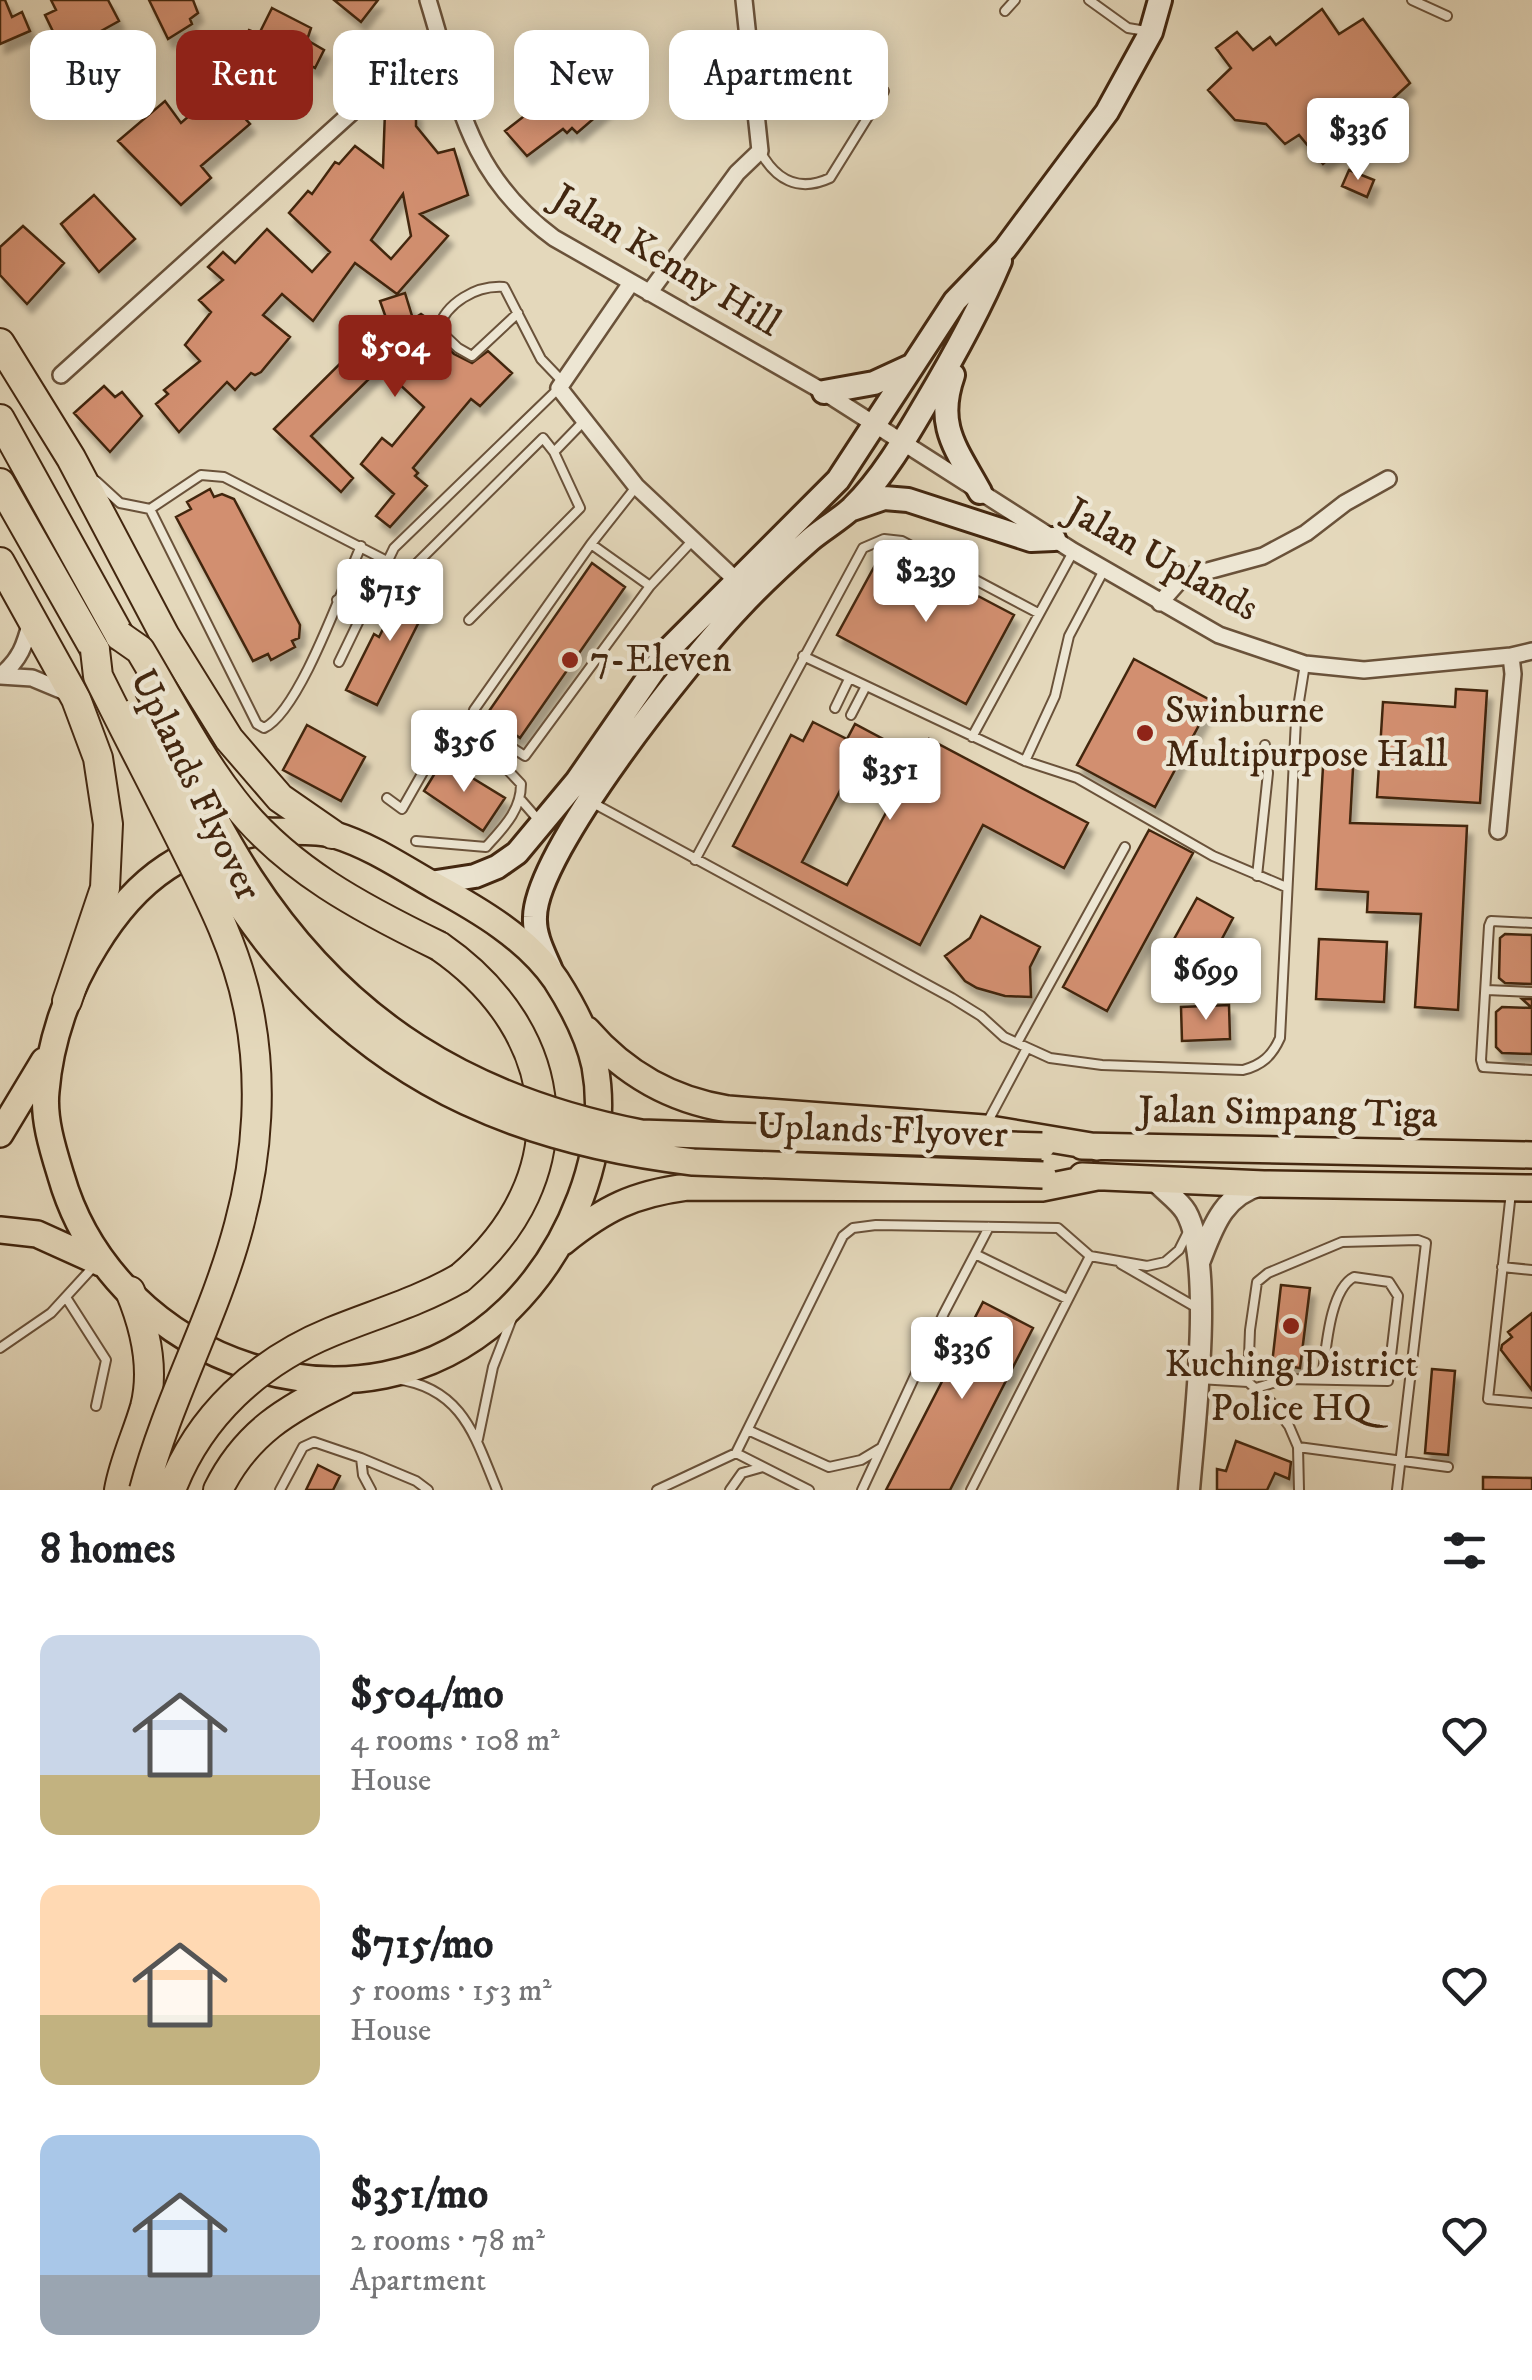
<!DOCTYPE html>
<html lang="en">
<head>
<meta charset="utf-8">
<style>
	:root { --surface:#fff; --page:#f2f2f2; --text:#202124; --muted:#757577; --accent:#8f2418 }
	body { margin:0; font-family:"IM FELL DW Pica",serif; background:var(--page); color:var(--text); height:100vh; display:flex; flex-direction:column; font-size:38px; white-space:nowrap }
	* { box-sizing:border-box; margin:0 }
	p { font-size:32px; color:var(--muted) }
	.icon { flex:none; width:55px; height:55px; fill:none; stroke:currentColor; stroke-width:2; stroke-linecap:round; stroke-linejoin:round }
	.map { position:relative; height:1490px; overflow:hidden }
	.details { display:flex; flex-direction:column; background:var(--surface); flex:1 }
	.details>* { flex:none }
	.guide { position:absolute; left:30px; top:30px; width:1000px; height:90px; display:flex; gap:20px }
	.price { position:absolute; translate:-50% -85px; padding:0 22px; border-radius:10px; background:#fff; color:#222; font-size:32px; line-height:65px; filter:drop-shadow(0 2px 5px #0008) }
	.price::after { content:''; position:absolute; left:50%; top:60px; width:30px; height:22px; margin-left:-15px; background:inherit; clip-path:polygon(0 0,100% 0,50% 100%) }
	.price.selected { background:var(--accent); color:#fff }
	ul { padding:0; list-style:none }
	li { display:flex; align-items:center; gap:30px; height:250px; padding:0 40px }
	li span { display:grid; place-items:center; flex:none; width:280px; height:200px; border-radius:20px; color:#555 }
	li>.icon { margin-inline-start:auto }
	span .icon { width:120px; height:120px; fill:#fffc; stroke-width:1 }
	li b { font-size:42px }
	h2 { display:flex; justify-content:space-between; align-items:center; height:120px; padding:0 40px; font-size:42px }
	.pill { padding:0 35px; border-radius:20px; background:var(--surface); box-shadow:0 5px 25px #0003; font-size:35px; line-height:90px }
	.pill.selected { background:var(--accent); color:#fff }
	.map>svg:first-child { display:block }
	.building { fill:#d28f70; stroke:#42260f; stroke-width:2.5; fill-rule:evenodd; filter:url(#shadow) }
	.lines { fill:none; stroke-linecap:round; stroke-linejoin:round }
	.service-casing { stroke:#6a523a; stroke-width:12 }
	.minor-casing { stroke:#6a523a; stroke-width:20 }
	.tertiary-casing { stroke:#6a523a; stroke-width:25 }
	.secondary-casing { stroke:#42260f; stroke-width:28 }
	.primary-casing { stroke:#42260f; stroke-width:30 }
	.trunk-casing { stroke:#42260f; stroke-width:32 }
	.service { stroke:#ede6d3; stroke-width:8 }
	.minor { stroke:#ede6d3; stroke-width:15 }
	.tertiary { stroke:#ede6d3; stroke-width:20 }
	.secondary { stroke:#ede6d3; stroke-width:22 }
	.primary { stroke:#e4d8bb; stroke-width:25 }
	.trunk { stroke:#e4d8bb; stroke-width:28 }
	.primary-bridge-casing { stroke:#42260f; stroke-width:30; stroke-linecap:butt }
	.trunk-bridge-casing { stroke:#42260f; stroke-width:32; stroke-linecap:butt }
	.primary-bridge { stroke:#e4d8bb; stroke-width:25 }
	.trunk-bridge { stroke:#e4d8bb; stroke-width:28 }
	.poi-dot { fill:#8f2418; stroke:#ede6d3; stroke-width:4 }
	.labels { text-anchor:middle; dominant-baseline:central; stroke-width:9; stroke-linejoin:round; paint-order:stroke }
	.street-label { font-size:38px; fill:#42260f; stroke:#ede6d3 }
	.poi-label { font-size:38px; fill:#42260f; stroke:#ede6d3; text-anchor:start }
</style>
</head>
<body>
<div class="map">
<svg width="1532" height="1490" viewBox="0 0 1532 1490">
	<defs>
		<filter id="shadow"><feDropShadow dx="5" dy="9" stdDeviation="2.5" flood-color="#0004"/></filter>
	</defs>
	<rect width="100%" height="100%" fill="#e4d8bb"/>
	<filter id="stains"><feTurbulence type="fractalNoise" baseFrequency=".002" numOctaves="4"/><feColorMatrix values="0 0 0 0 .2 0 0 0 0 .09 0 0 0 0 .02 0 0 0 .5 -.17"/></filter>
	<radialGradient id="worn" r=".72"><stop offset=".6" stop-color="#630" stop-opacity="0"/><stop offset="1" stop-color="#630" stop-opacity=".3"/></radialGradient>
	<path class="building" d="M0,0H5L12,17L22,12L30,31L0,44Z
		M51,0H108L119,21L63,52L45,15L56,10Z
		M149,0H193L198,13L190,19L192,24L168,39Z
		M334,0H378L361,22Z
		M272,8L311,28L307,40L324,50L315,68L299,59L278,97L257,86L254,93L238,83L243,69L233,62L249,30L259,34Z
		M1322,9L1339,34L1363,19L1410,83L1387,104L1390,121L1386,129L1359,148L1371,120L1323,164L1299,135L1285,144L1266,124L1235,120L1208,90L1231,68L1216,48L1237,32L1253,50L1270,37L1276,45Z
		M581,70L613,102L577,133L572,128L567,133L563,129L527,156L505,131L532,110L525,98L546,82L551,91L570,75L576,79Z
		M406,86L418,94L411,110L416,111V126L438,153L454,149L468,195L420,214L448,236L397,294L355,263L313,321L282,294L263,315L290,337L261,372L255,375L251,373L235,390L227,382L179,432L156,404L168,394L164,390L200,361L185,345L211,312L199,300L223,280L208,267L223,252L235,263L267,229L312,272L330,252L289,213L308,191L312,194L335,162L339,164L355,146L383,167L385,111L397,104ZM403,194L411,236L391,259L371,240Z
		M219,90L250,124L201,166L211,178L181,205L118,141L165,101L181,123Z
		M1349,170L1374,180L1367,197L1342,186Z
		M94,195L135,239L99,272L61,224Z
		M23,226L64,263L27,304L0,275V247Z
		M405,293L413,319L421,314L431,321L432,334L454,354L472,363L488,351L512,373L480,406L471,399L413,468L418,473L415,476L427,486L390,527L376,516L394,494L361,464L382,438L392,446L424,407L381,367L311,436L353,478L341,492L274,429L359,345L351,337L363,325L369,333L385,315L380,301Z
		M104,386L115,397L122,392L142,416L110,452L74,413Z
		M210,489L214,497L222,494L234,499L300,625L299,638L292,641L295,647L271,660L268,654L253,661L176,517L191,509L187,502Z
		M885,547L1014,615L966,704L837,635Z
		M592,563L625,587L520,738L487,714Z
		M408,579L434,592L377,705L346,690L374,634L379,637Z
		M1134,659L1212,701L1155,807L1077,765Z
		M1456,689L1487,691L1480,803L1377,797L1383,702L1455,707Z
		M813,722L847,739L855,724L919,758L929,739L1088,823L1064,868L983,825L920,945L733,846L791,735L803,741ZM858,757L903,781L847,885L802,862Z
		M307,725L365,757L341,801L283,770Z
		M1324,749L1354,750L1350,823L1467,826L1458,1010L1415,1007L1421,914L1367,912L1368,892L1316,889Z
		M443,760L505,798L483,831L424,791Z
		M1149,830L1193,853L1107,1011L1063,987Z
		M1197,898L1233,918L1201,978L1164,957Z
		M981,916L1040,947L1030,967L1031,997L1005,996L977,988L965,981L945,956L970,938Z
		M1505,934L1532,935V984L1505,983L1499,978L1500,938Z
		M1319,939L1387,942L1384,1002L1316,999Z
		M1522,999H1532V1054L1502,1053L1496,1047V1012L1502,1007L1532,1008Z
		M1229,1005L1230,1039L1182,1041L1181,1007Z
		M1281,1285L1310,1288L1300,1368L1272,1364Z
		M983,1302L1033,1328L950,1490H886Z
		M1532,1313V1390L1501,1350L1502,1345L1512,1337L1508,1332Z
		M1432,1369L1455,1371L1448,1455L1425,1453Z
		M1236,1441L1291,1462L1289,1479L1275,1473L1267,1490H1217V1469L1226,1471Z
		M318,1465L340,1476L333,1490H306Z
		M1483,1477L1532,1478V1490H1483Z"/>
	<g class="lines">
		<defs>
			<path id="service" d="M1089,0L1128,28L1146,31
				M1412,0L1447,16
				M1005,11L1015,0
				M760,151C775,179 798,193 830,178L884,91
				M518,313L472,356L458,348L438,329C446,303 476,285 504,287L541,359L563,382
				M96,481L120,503L150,509L201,475L224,477L387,561
				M636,487L591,544L474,710L472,718L477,725L525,756L650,586L694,539
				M150,509L257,724L264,728C300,711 343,586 361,546
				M591,544L650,586
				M413,567L543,438L554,452L584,421
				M337,600L360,586L377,589
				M469,620L580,508L554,452
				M803,656L1025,761L1077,778L1213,856L1286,887
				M339,662L394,548L559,388
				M835,708L849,679
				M851,715L866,686
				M972,737L1073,552
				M1025,761L1055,696L1069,636L1104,570
				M387,798L402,809L447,730L504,766L521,784C521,811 503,828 486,847L416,841
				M521,800L541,823
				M593,803L952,998L981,1016L1004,1037L1050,1058L1102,1065L1243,1070C1262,1065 1272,1056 1280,1038L1296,720L1305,664
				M695,860L863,548L884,539L902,541L1038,613
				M1257,876L1268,773L1265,745
				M1532,923L1491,921L1489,926L1481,1060L1483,1067L1532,1070
				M1487,990L1532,992
				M1017,1043L1125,847
				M987,1123L1027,1048
				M1511,1192L1488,1399L1532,1403
				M975,1254L1067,1299
				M1121,1264L1199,1309
				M1502,1267L1532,1270
				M67,1299L106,1360L96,1406
				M0,1348L51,1313L95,1265
				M396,1379C463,1388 475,1437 497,1490
				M1199,1379L1248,1382L1272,1403L1289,1426L1298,1447L1299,1490
				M1248,1382L1250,1330L1257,1282L1268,1273L1342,1242L1418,1240L1426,1243L1397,1490
				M1256,1388L1286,1379L1388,1381L1398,1296L1389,1282L1354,1277C1329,1290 1326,1352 1322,1379
				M748,1430L829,1467L861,1460L881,1448
				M478,1439L493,1367L512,1318
				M1298,1447L1448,1467
				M736,1453L809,1490
				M361,1458L416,1481L428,1490
				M280,1490L303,1447L314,1442L361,1458L363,1475L371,1490
				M657,1490L736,1453L843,1236L853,1228L876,1225L1058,1228L1090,1256L1147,1266L1165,1262L1179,1250L1188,1232
				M730,1490L742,1473L763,1467
				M862,1490L944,1313L989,1227
				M971,1490L1090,1256"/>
			<path id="minor" d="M428,0C458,97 466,173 554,238L824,392L1073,551L1219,635L1305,664L1364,670L1511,656L1532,651
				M631,283L559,388L636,486L736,580
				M649,293L737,173L760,151L744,0
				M61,375L402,67L441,42
				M1160,603L1182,578L1263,556L1306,533L1345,503L1388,479
				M0,676L32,678L68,693
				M0,676C20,660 25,645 31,621
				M1498,831L1513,674L1511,656"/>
			<path id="tertiary" d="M1154,1179C1163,1190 1179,1200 1186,1212C1215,1263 1194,1428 1189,1490
				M1200,1260C1213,1227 1223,1195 1261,1185"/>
			<path id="secondary" d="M953,375C935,426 956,448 980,492
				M824,392L874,383L911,366
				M852,509L884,498L908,500L1031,540L1054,539
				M430,883L475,876L497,867L517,853L577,781L667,651L838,480L955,301L1005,249L1107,112L1151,32L1160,0
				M550,968C543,952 534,935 535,917C536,851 689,661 738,609C760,585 785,562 810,540C823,529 839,520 852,508C882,479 905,439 926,403C954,356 979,311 1000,261"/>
			<path id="primary" d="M267,831C288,832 315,829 335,835C371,846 403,868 435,886C479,910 527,938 556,980C572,1005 589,1038 595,1066C611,1152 569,1250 509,1309C362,1452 115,1364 61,1176C53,1150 43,1119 46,1091C50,1041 68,989 95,946C138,875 186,845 267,831Z
				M587,1030C625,1074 671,1100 728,1109L984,1128L1097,1147
				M0,1134L44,1061
				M1082,1146L1532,1155
				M1082,1176L1264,1184L1532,1188
				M0,1230L37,1234L101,1263
				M563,1242C605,1208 634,1194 687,1187L1042,1188L1097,1177"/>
			<path id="trunk" d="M0,343L71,458L165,636L229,739L280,798L332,834
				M0,419L120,636
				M0,483L95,650
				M0,562L76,699L98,758L108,824L105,888L67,1001
				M439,946C565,1033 579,1177 460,1278
				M119,1490C124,1461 137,1435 145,1407C155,1368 145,1327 130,1291
				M218,1490C246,1433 287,1409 343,1382"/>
		</defs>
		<use href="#service" class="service-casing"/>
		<use href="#minor" class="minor-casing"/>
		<use href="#tertiary" class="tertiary-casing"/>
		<use href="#secondary" class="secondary-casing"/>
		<use href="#primary" class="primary-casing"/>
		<use href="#trunk" class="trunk-casing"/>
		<use href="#service" class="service"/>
		<use href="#minor" class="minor"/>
		<use href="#tertiary" class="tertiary"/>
		<use href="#secondary" class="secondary"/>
		<use href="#primary" class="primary"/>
		<use href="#trunk" class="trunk"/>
		<defs>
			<path id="primary-bridge" d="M148,689C181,751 211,818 250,878C345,1024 471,1100 641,1133L1042,1146
				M131,713C177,796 219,887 281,959C392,1089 527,1142 693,1162L1043,1175"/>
			<path id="trunk-bridge" d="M120,636L140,650C170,700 197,754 233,800C286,869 363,909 439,946
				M95,650L98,676C127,735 158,793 187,852C212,902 237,952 248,1007C263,1079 258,1155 239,1225C215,1316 168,1399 144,1490
				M171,1490C199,1416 258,1362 331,1332C375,1314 418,1302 460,1278"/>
		</defs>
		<use href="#primary-bridge" class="primary-bridge-casing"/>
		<use href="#trunk-bridge" class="trunk-bridge-casing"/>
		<use href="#primary-bridge" class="primary-bridge"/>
		<use href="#trunk-bridge" class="trunk-bridge"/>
	</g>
	<g class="poi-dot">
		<circle cx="570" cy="660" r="10"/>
		<circle cx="1145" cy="733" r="10"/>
		<circle cx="1291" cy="1326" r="10"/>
	</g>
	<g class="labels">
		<g class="street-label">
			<text transform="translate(666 261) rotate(31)">Jalan Kenny Hill</text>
			<text transform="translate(1162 560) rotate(29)">Jalan Uplands</text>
			<text transform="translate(195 785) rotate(64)">Uplands Flyover</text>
			<text transform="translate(1288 1113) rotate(1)">Jalan Simpang Tiga</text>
			<text transform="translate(882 1131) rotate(2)">Uplands Flyover</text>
		</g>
		<g class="poi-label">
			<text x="590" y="660">7-Eleven</text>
			<text x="1165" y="711">Swinburne<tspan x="1165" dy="44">Multipurpose Hall</tspan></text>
			<text x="1291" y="1365" text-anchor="middle">Kuching District<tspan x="1291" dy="44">Police HQ</tspan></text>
		</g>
	</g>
	<rect width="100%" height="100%" filter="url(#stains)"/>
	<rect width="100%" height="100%" fill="url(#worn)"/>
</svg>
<b class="price" style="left:1358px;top:183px">$336</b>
<b class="price selected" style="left:395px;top:400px">$504</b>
<b class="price" style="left:926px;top:625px">$239</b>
<b class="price" style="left:390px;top:644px">$715</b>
<b class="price" style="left:464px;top:795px">$356</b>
<b class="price" style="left:890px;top:823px">$351</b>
<b class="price" style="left:1206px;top:1023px">$699</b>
<b class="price" style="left:962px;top:1402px">$336</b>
<div class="guide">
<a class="pill">Buy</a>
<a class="pill selected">Rent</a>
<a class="pill">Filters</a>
<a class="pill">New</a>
<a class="pill">Apartment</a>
</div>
</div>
<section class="details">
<h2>8 homes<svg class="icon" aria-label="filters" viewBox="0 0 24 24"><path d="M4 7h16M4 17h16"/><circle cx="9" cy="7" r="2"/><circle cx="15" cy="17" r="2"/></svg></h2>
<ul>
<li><span style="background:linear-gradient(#c9d6e8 70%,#c2b280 0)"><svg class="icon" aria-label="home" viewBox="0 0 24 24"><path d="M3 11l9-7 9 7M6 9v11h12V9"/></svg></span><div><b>$504/mo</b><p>4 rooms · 108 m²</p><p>House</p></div><svg class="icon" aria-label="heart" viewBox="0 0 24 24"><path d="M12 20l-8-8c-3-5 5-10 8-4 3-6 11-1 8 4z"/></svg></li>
<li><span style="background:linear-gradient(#ffd9b3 65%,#c2b280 0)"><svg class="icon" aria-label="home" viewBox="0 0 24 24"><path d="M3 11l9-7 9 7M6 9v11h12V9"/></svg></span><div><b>$715/mo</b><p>5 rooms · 153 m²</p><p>House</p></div><svg class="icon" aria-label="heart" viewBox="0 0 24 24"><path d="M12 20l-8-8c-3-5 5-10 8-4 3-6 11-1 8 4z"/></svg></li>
<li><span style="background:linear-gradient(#a9c7e8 70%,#9aa5b1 0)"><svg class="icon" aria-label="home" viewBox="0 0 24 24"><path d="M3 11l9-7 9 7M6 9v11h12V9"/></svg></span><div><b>$351/mo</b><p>2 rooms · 78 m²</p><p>Apartment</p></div><svg class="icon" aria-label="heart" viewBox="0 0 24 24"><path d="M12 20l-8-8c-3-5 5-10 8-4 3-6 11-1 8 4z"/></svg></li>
</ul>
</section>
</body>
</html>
